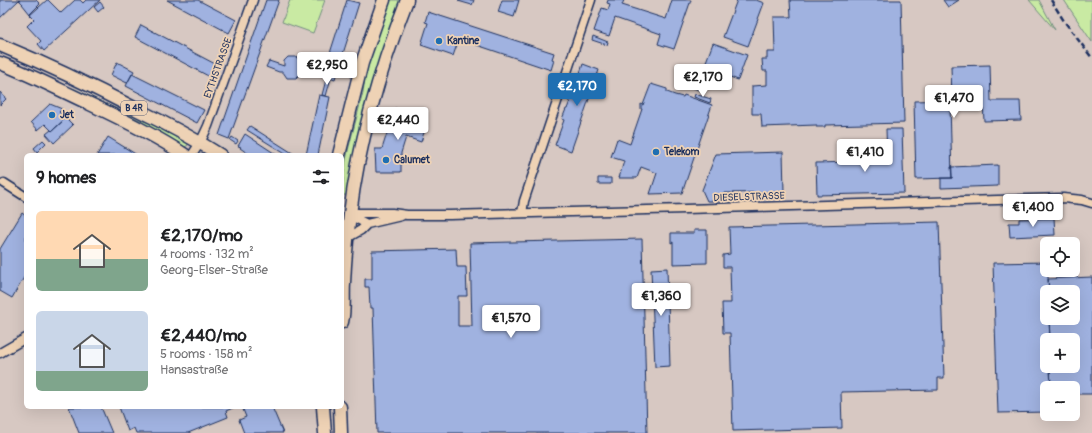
<!DOCTYPE html>
<html lang="en">
<head>
<meta charset="utf-8">
<style>
	:root { --surface:#fff; --page:#f6f6f6; --text:#202124; --muted:#757577; --accent:#1f6fb2 }
	body { margin:0; font-family:Pangolin,sans-serif; background:var(--page); color:var(--text); height:100vh; display:flex; flex-direction:column; font-size:15px; white-space:nowrap }
	* { box-sizing:border-box; margin:0 }
	p { font-size:13px; color:var(--muted) }
	.icon { flex:none; width:22px; height:22px; fill:none; stroke:currentColor; stroke-width:2; stroke-linecap:round; stroke-linejoin:round }
	.map { position:relative; flex:1; overflow:hidden }
	.panel { position:absolute; left:24px; top:153px; width:320px; height:256px; display:flex; flex-direction:column; background:var(--surface); border-radius:6px; box-shadow:0 4px 16px #0002 }
	.panel>* { flex:none }
	.tools { position:absolute; left:1040px; top:237px; display:grid; gap:8px }
	.tools a { display:grid; place-items:center; width:40px; height:40px; border-radius:6px; background:var(--surface); box-shadow:0 4px 16px #0002; font-size:20px }
	.price { position:absolute; translate:-50% -34px; padding:0 9px; border-radius:4px; background:#fff; color:#222; font-size:13px; line-height:26px; filter:drop-shadow(0 1px 2px #0008) }
	.price::after { content:''; position:absolute; left:50%; top:24px; width:12px; height:9px; margin-left:-6px; background:inherit; clip-path:polygon(0 0,100% 0,50% 100%) }
	.price.on { background:var(--accent); color:#fff }
	ul { padding:0; list-style:none }
	li { display:flex; align-items:center; gap:12px; height:100px; padding:0 12px }
	li span { display:grid; place-items:center; flex:none; width:112px; height:80px; border-radius:6px; color:#555 }
	li>.icon { margin-inline-start:auto }
	span .icon { width:48px; height:48px; fill:#fffc; stroke-width:1 }
	li b { font-size:17px }
	h2 { display:flex; justify-content:space-between; align-items:center; height:48px; padding:0 12px; font-size:17px }
	.map>svg:first-child { display:block }
	.green { fill:#c9eaa3; stroke:#728c80 }
	.building { fill:#a0b2e0; stroke:#1b2f5e }
	.lines { fill:none; stroke-linecap:round; stroke-linejoin:round }
	.street-casing { stroke:#1b2f5e; stroke-width:11 }
	.primary-casing { stroke:#1b2f5e; stroke-width:15 }
	.street { stroke:#eed2b5; stroke-width:8 }
	.primary { stroke:#eed2b5; stroke-width:12 }
	.rail { stroke:#1b2f5e; stroke-width:2.5; stroke-dasharray:6 3; stroke-linecap:butt }
	.poi-dot { fill:#1f6fb2; stroke:#eed2b5; stroke-width:1.5 }
	.labels { text-anchor:middle; dominant-baseline:central; stroke-width:3.5; stroke-linejoin:round; paint-order:stroke }
	.shield { fill:#eed2b5; stroke:#5a6078; stroke-width:1 }
	.shield-label { font-size:9px; font-weight:bold; fill:#1b2f5e }
	.poi-label { font-size:10px; font-weight:bold; fill:#1b2f5e; stroke:#eed2b5; text-anchor:start }
	.street-label { font-size:10px; fill:#1b2f5e; stroke:#eed2b5 }
</style>
</head>
<body>
<div class="map">
<svg width="1092" height="433" viewBox="0 0 1092 433">
	<rect width="100%" height="100%" fill="#d7c8c2"/>
	<filter id="ink" filterUnits="userSpaceOnUse"><feTurbulence type="fractalNoise" baseFrequency=".025" numOctaves="2"/><feDisplacementMap in="SourceGraphic" scale="8" xChannelSelector="R" yChannelSelector="G"/><feConvolveMatrix kernelMatrix="1 2 1 2 8 2 1 2 1" color-interpolation-filters="sRGB"/></filter>
	<g filter="url(#ink)">
		<path class="green" d="M290,0H325L313,33L282,22Z
			M390,0H402L349,195H342C342,163 354,131 361,100C364,91 364,82 366,73C371,48 381,24 390,0Z
			M1029,0H1039L1055,30Z
			M1064,0H1092V42Z
			M72,88L75,89L140,120L158,125L188,142V145L185,147L182,146L71,89Z"/>
		<path class="building" d="M0,0H19L0,18Z
			M19,0H36L40,4L30,14L22,4H23Z
			M47,0H48L61,13L75,0H80L83,3L86,0H100L44,51L38,44L41,41L27,26L34,19L30,15Z
			M167,0H198L236,20L229,33Z
			M266,0H279L229,139L219,135Z
			M347,0L359,3L335,79L323,75Z
			M459,0H474L472,5L458,1Z
			M502,0H519L514,17L498,12Z
			M608,0H624L622,5L666,19L672,0H691L674,49L658,44L661,34L615,18L609,36L594,31L602,8L608,10L610,4L607,3Z
			M737,0H756L764,3L748,46L723,37Z
			M790,0H901L904,123L825,125V127H816V125L762,127L761,114H752V86L767,85V71H763L762,59H767V52H775L774,17H791Z
			M943,0H959L948,7Z
			M100,2L104,7L98,12L94,7Z
			M428,12L554,53L552,59L554,60L551,70L459,39L453,56L421,45L428,23L425,22Z
			M141,25L219,66L212,78L135,37Z
			M593,36L608,42L607,45L592,40Z
			M713,43L747,55L738,80L704,67Z
			M288,57H296L300,61V74L296,78H287L283,72H279L266,67L269,61L284,66V61Z
			M117,62L134,71L127,83L111,75Z
			M583,64L599,70L571,151L555,145L564,120L562,119L566,109H567L570,101H568L572,90L574,91Z
			M990,65L991,101H1020L1021,120L984,121L983,103L950,104L952,178L916,179L914,101L952,100L951,66Z
			M132,74L204,110L197,123L126,86Z
			M327,76L331,78L326,96L322,95Z
			M691,78L705,83L702,91L688,86Z
			M651,84L667,89V92L675,95L683,97L684,95L712,105L682,193L650,194L657,173L641,167L637,178H619L624,161L611,157L617,139L630,144L642,109H641V104L643,105Z
			M0,92L6,99L0,105Z
			M695,94L711,99L710,103L694,97Z
			M319,95L330,97L318,155H306Z
			M50,104L62,109L59,112L66,118L52,131L45,124L38,130L31,122Z
			M395,108L414,114L412,119L427,123L421,142L406,137L401,153V172H376L375,149H382Z
			M66,118L73,125L54,143L46,134L51,130L52,131Z
			M250,126L294,154V155H287L247,130Z
			M886,129H902L904,193L817,195L816,163L887,161Z
			M245,134L277,155H250L240,148L241,147L238,146Z
			M108,137L137,155H97Z
			M232,137L238,141L236,144L230,140Z
			M43,140L46,143L37,152L34,148Z
			M783,152L784,192L724,193L721,201H707L702,190L716,154Z
			M998,165V186L941,188V178H952L951,167Z
			M598,178H611V184H598Z
			M22,213L26,216V274L12,298L0,291V249Z
			M1054,218L1055,235L1010,237L1009,223H1019V219Z
			M939,222L944,378H938V390L841,392L842,428L733,431L730,333H723L722,303H731L730,267H723V255L730,254L729,227Z
			M694,230H707V263L673,264V242L671,243V233H694Z
			M642,239L647,433H377L373,308H370L369,287H365V279H372V251L456,249L457,267H466L467,296H458V326H472L470,243Z
			M1047,262L1049,292H1047V318H1049L1050,340H1047V366H1050L1051,388H1047V412L998,413L993,263Z
			M667,268L670,366L655,367L651,269Z
			M1092,277V394H1073V388H1051L1050,366H1073V340H1050L1049,318H1073V292H1049L1048,279Z
			M69,407H101L112,433H79Z
			M119,407H235L226,411L228,417L188,433H136L134,428L128,431Z
			M242,407H272L283,433H244L239,420L246,417Z"/>
		<g class="lines">
			<defs>
				<path id="street" d="M192,155L200,143L208,126L253,0
					M4,183L26,197
					M350,213H392L407,215H450L686,209L1063,198L1082,200L1092,203
					M350,213L357,219L367,224
					M522,213L524,201L591,0
					M347,238L361,230L367,224L401,216
					M0,353L26,338"/>
				<path id="primary" d="M0,45C46,64 92,86 136,109C165,123 193,138 220,155
					M0,63C31,75 60,90 90,104C122,119 155,135 185,155
					M339,155L362,63L384,0
					M342,322C345,310 343,296 344,283C345,260 347,237 350,214C359,140 380,69 407,0
					M323,407L325,433
					M340,407L341,433"/>
			</defs>
			<use href="#street" class="street-casing"/>
			<use href="#primary" class="primary-casing"/>
			<use href="#street" class="street"/>
			<use href="#primary" class="primary"/>
			<path class="rail" d="M1051,0L1064,21L1092,58"/>
		</g>
	</g>
	<g class="poi-dot">
		<circle cx="439" cy="41" r="4"/>
		<circle cx="52" cy="115" r="4"/>
		<circle cx="656" cy="152" r="4"/>
		<circle cx="386" cy="160" r="4"/>
	</g>
	<g class="labels">
		<rect class="shield" x="121" y="101" width="26" height="14" rx="3"/>
		<g class="shield-label">
			<text x="134" y="108">B 4R</text>
		</g>
		<g class="poi-label">
			<text x="447" y="41">Kantine</text>
			<text x="60" y="115">Jet</text>
			<text x="664" y="152">Telekom</text>
			<text x="394" y="160">Calumet</text>
		</g>
		<g class="street-label">
			<text transform="translate(218 68) rotate(-70)">EYTHSTRASSE</text>
			<text transform="translate(749 197) rotate(-2)">DIESELSTRASSE</text>
		</g>
	</g>
</svg>
<div class="tools">
<a><svg class="icon" aria-label="locate" viewBox="0 0 24 24"><circle cx="12" cy="12" r="6"/><path d="M12 2v4M12 18v4M2 12h4M18 12h4"/></svg></a>
<a><svg class="icon" aria-label="layers" viewBox="0 0 24 24"><path d="M12 4l9 5-9 5-9-5zM3 14l9 5 9-5"/></svg></a>
<a>+</a>
<a>−</a>
</div>
<b class="price" style="left:327px;top:86px">€2,950</b>
<b class="price" style="left:703px;top:98px">€2,170</b>
<b class="price on" style="left:577px;top:107px">€2,170</b>
<b class="price" style="left:954px;top:119px">€1,470</b>
<b class="price" style="left:398px;top:141px">€2,440</b>
<b class="price" style="left:865px;top:173px">€1,410</b>
<b class="price" style="left:1033px;top:228px">€1,400</b>
<b class="price" style="left:661px;top:317px">€1,360</b>
<b class="price" style="left:511px;top:339px">€1,570</b>
<section class="panel">
<h2>9 homes<svg class="icon" aria-label="filters" viewBox="0 0 24 24"><path d="M4 7h16M4 17h16"/><circle cx="9" cy="7" r="2"/><circle cx="15" cy="17" r="2"/></svg></h2>
<ul>
<li><span style="background:linear-gradient(#ffd9b3 60%,#7fa58c 0)"><svg class="icon" aria-label="home" viewBox="0 0 24 24"><path d="M3 11l9-7 9 7M6 9v11h12V9"/></svg></span><div><b>€2,170/mo</b><p>4 rooms · 132 m²</p><p>Georg-Elser-Straße</p></div></li>
<li><span style="background:linear-gradient(#c9d6e8 75%,#7fa58c 0)"><svg class="icon" aria-label="home" viewBox="0 0 24 24"><path d="M3 11l9-7 9 7M6 9v11h12V9"/></svg></span><div><b>€2,440/mo</b><p>5 rooms · 158 m²</p><p>Hansastraße</p></div></li>
</ul>
</section>
</div>
</body>
</html>
